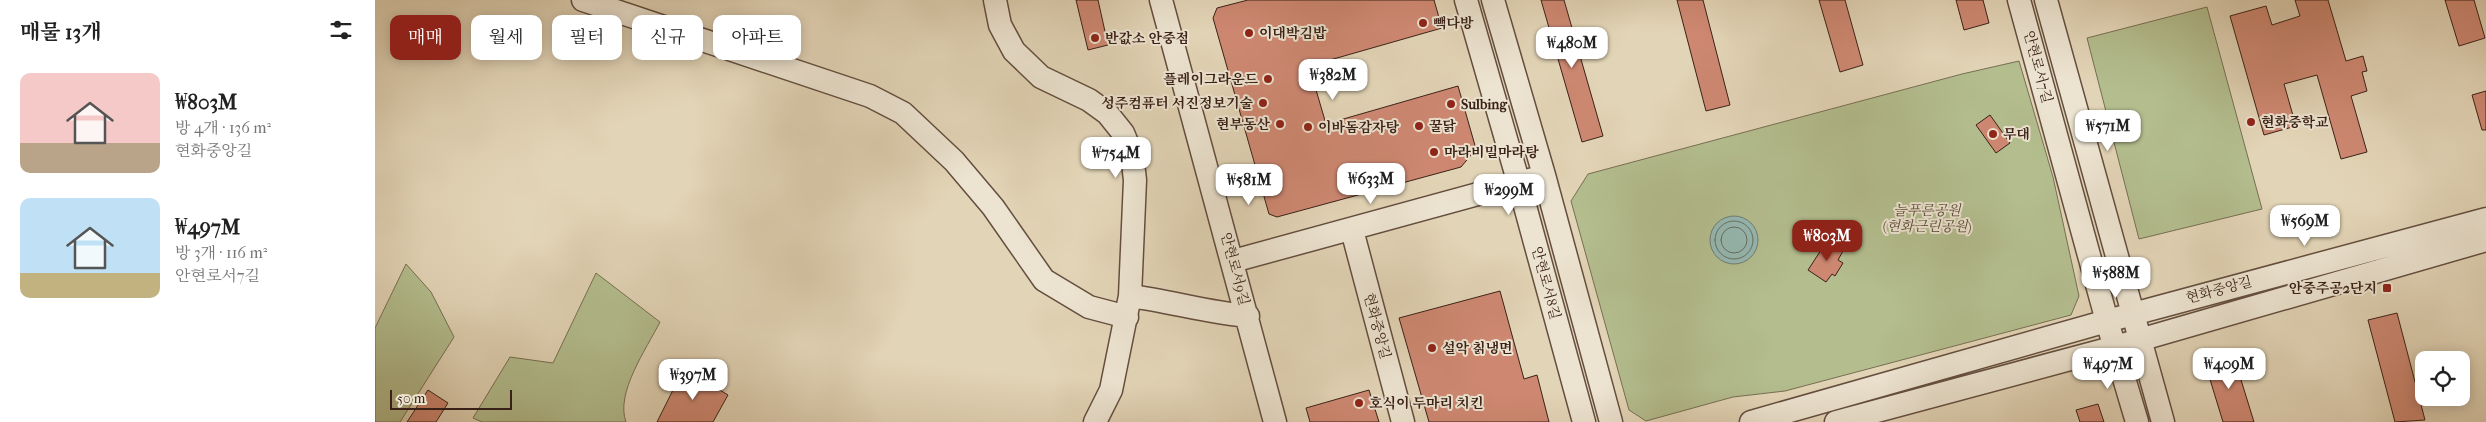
<!DOCTYPE html>
<html lang="ko">
<head>
<meta charset="utf-8">
<style>
	:root { --surface:#fff; --page:#f2f2f2; --text:#222; --muted:#767676; --accent:#8f2418 }
	body { margin:0; font-family:"IM FELL French Canon","Noto Serif KR",serif; background:var(--page); color:var(--text); height:100vh; display:flex; flex-direction:column; font-size:19px; white-space:nowrap }
	* { box-sizing:border-box; margin:0 }
	p { font-size:16px; color:var(--muted) }
	.icon { flex:none; width:28px; height:28px; fill:none; stroke:currentColor; stroke-width:2; stroke-linecap:round; stroke-linejoin:round }
	.map { position:relative; flex:1; overflow:hidden }
	.panel { display:flex; flex-direction:column; background:var(--surface); width:375px }
	.panel>* { flex:none }
	.hud { position:absolute; left:15px; top:15px; width:475px; height:45px; display:flex; gap:10px }
	.fabs { position:absolute; left:2040px; top:351px; display:grid; gap:10px }
	.fabs a { display:grid; place-items:center; width:55px; height:55px; border-radius:10px; background:var(--surface); box-shadow:0 2px 12px #0003; font-size:25px }
	.scale { position:absolute; left:15px; bottom:12px; width:122px; box-sizing:border-box; padding-left:5px; border:2px solid #3a2117; border-top:0; font-size:14px; line-height:18px; white-space:nowrap; color:#3a2117; -webkit-text-stroke:4px #ece3d0; paint-order:stroke }
	.price { position:absolute; translate:-50% -42px; padding:0 11px; border-radius:10px; background:#fff; color:#222; font-size:16px; line-height:32px; filter:drop-shadow(0 1px 2px #0008) }
	.price::after { content:''; position:absolute; left:50%; top:30px; width:15px; height:11px; margin-left:-8px; background:inherit; clip-path:polygon(0 0,100% 0,50% 100%) }
	.price.current { background:var(--accent); color:#fff }
	ul { padding:0; list-style:none }
	li { display:flex; align-items:center; gap:15px; height:125px; padding:0 20px }
	li span { display:grid; place-items:center; flex:none; width:140px; height:100px; border-radius:10px; color:#555 }
	li>.icon { margin-inline-start:auto }
	span .icon { width:60px; height:60px; fill:#fffc; stroke-width:1 }
	li b { font-size:21px }
	h2 { display:flex; justify-content:space-between; align-items:center; height:60px; padding:0 20px; font-size:21px }
	.tag { padding:0 18px; border-radius:10px; background:var(--surface); box-shadow:0 2px 12px #0003; font-size:18px; line-height:45px }
	.tag.current { background:var(--accent); color:#fff }
	main { display:flex; flex:1; min-height:0 }
	.map>svg:first-child { display:block }
	.green { fill:#b3bd8e; stroke:#766f52 }
	.water { fill:#95b8b1; stroke:#717c73 }
	.lines { fill:none; stroke-linecap:round; stroke-linejoin:round }
	.shore { stroke:#686c64; stroke-width:1 }
	.building { fill:#ce8872; stroke:#3a2117 }
	.minor-casing { stroke:#644e3f; stroke-width:25 }
	.minor { stroke:#ece3d0; stroke-width:22 }
	.poi-dot { fill:#8f2418; stroke:#ece3d0; stroke-width:2 }
	.labels { text-anchor:middle; dominant-baseline:central; stroke-width:4; stroke-linejoin:round; paint-order:stroke }
	.poi-label { font-size:14px; font-weight:bold; fill:#3a2117; stroke:#ece3d0; text-anchor:start }
	.street-label { font-size:14px; fill:#3a2117; stroke:#ece3d0 }
	.park-label { font-size:14px; font-style:italic; fill:#584835; stroke:#ece3d0 }
</style>
</head>
<body>
<main>
<section class="panel">
<h2>매물 13개<svg class="icon" aria-label="filters" viewBox="0 0 24 24"><path d="M4 7h16M4 17h16"/><circle cx="9" cy="7" r="2"/><circle cx="15" cy="17" r="2"/></svg></h2>
<ul>
<li><span style="background:linear-gradient(#f6c9c9 70%,#b9a48a 0)"><svg class="icon" aria-label="home" viewBox="0 0 24 24"><path d="M3 11l9-7 9 7M6 9v11h12V9"/></svg></span><div><b>₩803M</b><p>방 4개 · 136 m²</p><p>현화중앙길</p></div></li>
<li><span style="background:linear-gradient(#bfe0f5 75%,#c2b280 0)"><svg class="icon" aria-label="home" viewBox="0 0 24 24"><path d="M3 11l9-7 9 7M6 9v11h12V9"/></svg></span><div><b>₩497M</b><p>방 3개 · 116 m²</p><p>안현로서7길</p></div></li>
</ul>
</section>
<div class="map">
<svg width="2111" height="422" viewBox="0 0 2111 422">
	<rect width="100%" height="100%" fill="#e2d4b6"/>
	<filter id="stains"><feTurbulence type="fractalNoise" baseFrequency=".004" numOctaves="4"/><feColorMatrix values="0 0 0 0 .2 0 0 0 0 .09 0 0 0 0 .02 0 0 0 .5 -.17"/></filter>
	<radialGradient id="worn" r=".72"><stop offset=".6" stop-color="#630" stop-opacity="0"/><stop offset="1" stop-color="#630" stop-opacity=".3"/></radialGradient>
	<path class="green" d="M1832,7L1887,209L1764,239L1712,38Z
		M1644,61L1678,177L1704,296L1696,315L1410,391L1358,397L1271,421L1254,410L1196,201L1213,174L1587,74Z
		M31,264L56,292L79,337L25,422H0V328Z
		M221,273L285,322C272,348 240,393 251,422H107L98,418L135,357L178,363Z"/>
	<path class="water" d="M1335 240a24 24 0 1 1 48 0a24 24 0 1 1-48 0Z"/>
	<g class="lines">
		<path class="shore" d="M1340 240a19 19 0 1 1 38 0a19 19 0 1 1-38 0Z
			M1346 240a13 13 0 1 1 26 0a13 13 0 1 1-26 0Z"/>
	</g>
	<path class="building" d="M701,0H723L733,45L713,50Z
		M873,0H1059L1067,28L934,66L951,124L1083,86L1101,149L1086,167L902,217L894,214L838,18L842,8Z
		M1166,0H1189L1228,136L1207,142Z
		M1302,0H1328L1355,105L1331,111Z
		M1444,0H1470L1488,65L1465,72Z
		M1581,0H1608L1614,23L1589,30Z
		M1920,0H1953L1971,61L1988,56L1992,71L1987,72L1992,91L1976,96L1992,152L1966,159L1942,75L1909,84L1921,126L1889,135L1855,16L1891,6L1897,25L1925,16Z
		M2070,0H2099L2110,38L2084,46Z
		M2111,91V130H2107L2097,95Z
		M1615,115L1635,143L1621,153L1601,125Z
		M1452,241L1468,251L1463,260L1468,263L1460,276L1457,274L1451,282L1433,270Z
		M1125,291L1149,379L1162,375L1174,422H1054L1024,318Z
		M2022,313L2050,420L2020,422L1993,320Z
		M1858,354L1879,422H1848L1830,363Z
		M309,368L353,395L338,422H282Z
		M53,390L73,403L61,422H32Z
		M994,390L1004,422H935L931,408Z
		M1723,404L1729,422H1705L1701,410Z"/>
	<g class="lines">
		<defs>
			<path id="minor" d="M208,0L495,96L528,113L579,161L618,207L669,280L714,307L752,317
				M620,0L625,25L639,51L666,77L714,100L732,113L748,133L757,155L760,180L755,296L736,390L720,422
				M786,0L900,422
				M1091,0L1144,184L1209,422
				M1118,0L1169,175L1236,422
				M1644,0L1732,321L1762,422
				M1671,0L1788,422
				M977,230L1028,422
				M858,261L1158,179
				M755,296C795,301 833,313 873,316
				M1376,422L1732,321L2111,219
				M1461,422L1740,347L2111,240"/>
		</defs>
		<use href="#minor" class="minor-casing"/>
		<use href="#minor" class="minor"/>
	</g>
	<g class="poi-dot">
		<circle cx="1048" cy="23" r="5"/>
		<circle cx="874" cy="33" r="5"/>
		<circle cx="720" cy="38" r="5"/>
		<circle cx="893" cy="79" r="5"/>
		<circle cx="888" cy="103" r="5"/>
		<circle cx="1076" cy="104" r="5"/>
		<circle cx="1876" cy="122" r="5"/>
		<circle cx="905" cy="124" r="5"/>
		<circle cx="1044" cy="126" r="5"/>
		<circle cx="933" cy="127" r="5"/>
		<circle cx="1618" cy="134" r="5"/>
		<circle cx="1059" cy="152" r="5"/>
		<rect x="2007" y="283" width="10" height="10" rx="2.5"/>
		<circle cx="1057" cy="348" r="5"/>
		<circle cx="984" cy="403" r="5"/>
	</g>
	<g class="labels">
		<g class="poi-label">
			<text x="1058" y="23">빽다방</text>
			<text x="884" y="33">이대박김밥</text>
			<text x="730" y="38">반값소 안중점</text>
			<text x="883" y="79" text-anchor="end">플레이그라운드</text>
			<text x="878" y="103" text-anchor="end">성주컴퓨터 서진정보기술</text>
			<text x="1086" y="104">Sulbing</text>
			<text x="1886" y="122">현화중학교</text>
			<text x="895" y="124" text-anchor="end">현부동산</text>
			<text x="1054" y="126">꿀닭</text>
			<text x="943" y="127">이바돔감자탕</text>
			<text x="1628" y="134">무대</text>
			<text x="1069" y="152">마라비밀마라탕</text>
			<text x="2002" y="288" text-anchor="end">안중주공2단지</text>
			<text x="1067" y="348">설악 칡냉면</text>
			<text x="994" y="403">호식이 두마리 치킨</text>
		</g>
		<g class="street-label">
			<text transform="translate(1663 67) rotate(75)">안현로서7길</text>
			<text transform="translate(860 269) rotate(75)">안현로서9길</text>
			<text transform="translate(1171 283) rotate(75)">안현로서8길</text>
			<text transform="translate(1844 290) rotate(-15)">현화중앙길</text>
			<text transform="translate(1002 326) rotate(75)">현화중앙길</text>
		</g>
		<g class="park-label">
			<text x="1552" y="210">늘푸른공원<tspan x="1552" dy="16">(현화근린공원)</tspan></text>
		</g>
	</g>
	<rect width="100%" height="100%" filter="url(#stains)"/>
	<rect width="100%" height="100%" fill="url(#worn)"/>
</svg>
<div class="fabs">
<a><svg class="icon" aria-label="locate" viewBox="0 0 24 24"><circle cx="12" cy="12" r="6"/><path d="M12 2v4M12 18v4M2 12h4M18 12h4"/></svg></a>
</div>
<div class="scale">50 m</div>
<b class="price" style="left:1197px;top:69px">₩480M</b>
<b class="price" style="left:958px;top:101px">₩382M</b>
<b class="price" style="left:1733px;top:152px">₩571M</b>
<b class="price" style="left:741px;top:179px">₩754M</b>
<b class="price" style="left:996px;top:205px">₩633M</b>
<b class="price" style="left:874px;top:206px">₩581M</b>
<b class="price" style="left:1134px;top:216px">₩299M</b>
<b class="price" style="left:1930px;top:247px">₩569M</b>
<b class="price current" style="left:1452px;top:262px">₩803M</b>
<b class="price" style="left:1741px;top:299px">₩588M</b>
<b class="price" style="left:1733px;top:390px">₩497M</b>
<b class="price" style="left:1854px;top:390px">₩409M</b>
<b class="price" style="left:318px;top:401px">₩397M</b>
<div class="hud">
<a class="tag current">매매</a>
<a class="tag">월세</a>
<a class="tag">필터</a>
<a class="tag">신규</a>
<a class="tag">아파트</a>
</div>
</div>
</main>
</body>
</html>
